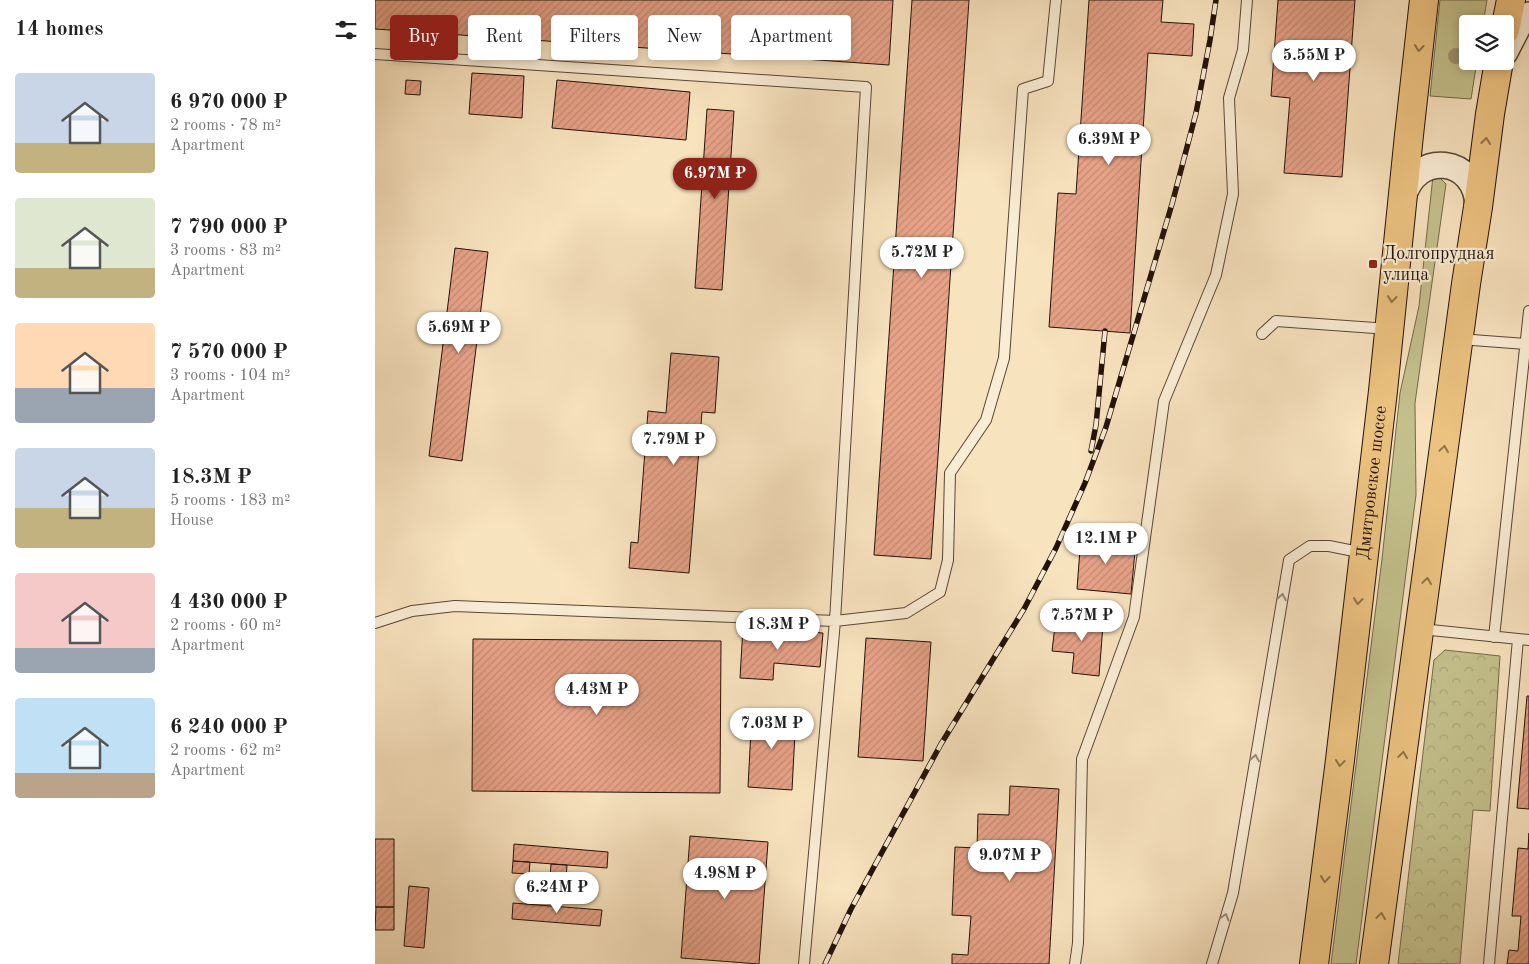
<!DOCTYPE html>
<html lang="en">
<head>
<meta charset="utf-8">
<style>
	:root { --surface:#fff; --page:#f6f6f6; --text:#222; --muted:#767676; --accent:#8f2418 }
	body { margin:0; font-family:"Old Standard TT",serif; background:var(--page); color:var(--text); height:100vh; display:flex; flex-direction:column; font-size:19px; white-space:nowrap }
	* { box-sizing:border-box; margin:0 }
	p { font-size:16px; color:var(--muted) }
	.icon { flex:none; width:28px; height:28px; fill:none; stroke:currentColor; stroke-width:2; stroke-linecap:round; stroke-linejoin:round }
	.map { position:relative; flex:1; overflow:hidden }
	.panel { display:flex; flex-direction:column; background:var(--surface); width:375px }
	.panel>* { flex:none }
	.top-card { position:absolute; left:15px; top:15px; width:475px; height:45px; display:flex; gap:10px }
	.buttons { position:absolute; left:1084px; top:15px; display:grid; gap:10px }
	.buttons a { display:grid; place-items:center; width:55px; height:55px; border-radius:5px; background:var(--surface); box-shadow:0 2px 8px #0003; font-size:25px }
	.price { position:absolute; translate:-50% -42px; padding:0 11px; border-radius:18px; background:#fff; color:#222; font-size:16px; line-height:32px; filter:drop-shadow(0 1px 2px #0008) }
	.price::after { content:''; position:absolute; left:50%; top:30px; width:15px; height:11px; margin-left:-8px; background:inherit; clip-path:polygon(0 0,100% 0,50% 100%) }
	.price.current { background:var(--accent); color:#fff }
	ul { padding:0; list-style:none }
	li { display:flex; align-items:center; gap:15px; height:125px; padding:0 15px }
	li span { display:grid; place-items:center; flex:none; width:140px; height:100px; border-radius:5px; color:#555 }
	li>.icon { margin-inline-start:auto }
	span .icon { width:60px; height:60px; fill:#fffc; stroke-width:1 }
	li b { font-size:21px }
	h2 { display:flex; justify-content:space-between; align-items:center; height:60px; padding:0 15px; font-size:21px }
	.pill { padding:0 18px; border-radius:5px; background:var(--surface); box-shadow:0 2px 8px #0003; font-size:18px; line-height:45px }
	.pill.current { background:var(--accent); color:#fff }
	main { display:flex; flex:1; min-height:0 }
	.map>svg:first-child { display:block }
	.grass { fill:#c4c18d; stroke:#73694a }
	.forest { fill:url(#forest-crowns); stroke:#73694a }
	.building { fill:url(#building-hatch); stroke:#221108 }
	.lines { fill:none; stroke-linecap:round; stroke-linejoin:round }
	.service-casing { stroke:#584636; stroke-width:12 }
	.tertiary-casing { stroke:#584636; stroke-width:28 }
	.primary-casing { stroke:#221108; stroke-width:30 }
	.service { stroke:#faedd5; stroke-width:10 }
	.tertiary { stroke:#faedd5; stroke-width:25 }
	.primary { stroke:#ecc280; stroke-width:28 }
	.rail-casing { stroke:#221108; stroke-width:5.5 }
	.rail { stroke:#faedd5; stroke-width:4; stroke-dasharray:11; stroke-linecap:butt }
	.tree { fill:#a29274 }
	.oneway { stroke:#91724a }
	.oneway2 { stroke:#998a79 }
	.poi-dot { fill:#8f2418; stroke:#faedd5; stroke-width:2 }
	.labels { text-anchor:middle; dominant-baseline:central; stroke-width:4.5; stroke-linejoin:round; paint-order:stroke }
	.poi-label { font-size:18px; fill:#221108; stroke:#faedd5; text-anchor:start }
	.street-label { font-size:18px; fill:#221108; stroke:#faedd5 }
</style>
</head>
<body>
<main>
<section class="panel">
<h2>14 homes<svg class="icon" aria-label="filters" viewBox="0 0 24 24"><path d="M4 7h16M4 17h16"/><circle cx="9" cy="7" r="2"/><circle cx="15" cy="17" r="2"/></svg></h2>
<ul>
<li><span style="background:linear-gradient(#c9d6e8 70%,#c2b280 0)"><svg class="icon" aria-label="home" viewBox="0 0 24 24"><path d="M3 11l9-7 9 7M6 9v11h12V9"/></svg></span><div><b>6 970 000 ₽</b><p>2 rooms · 78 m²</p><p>Apartment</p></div></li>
<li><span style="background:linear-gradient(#dfe7d0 70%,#c2b280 0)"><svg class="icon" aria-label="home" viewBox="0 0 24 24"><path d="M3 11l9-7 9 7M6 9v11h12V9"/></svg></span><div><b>7 790 000 ₽</b><p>3 rooms · 83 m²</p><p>Apartment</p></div></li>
<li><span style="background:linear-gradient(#ffd9b3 65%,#9aa5b1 0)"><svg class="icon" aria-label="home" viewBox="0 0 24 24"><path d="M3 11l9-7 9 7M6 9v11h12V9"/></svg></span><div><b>7 570 000 ₽</b><p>3 rooms · 104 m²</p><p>Apartment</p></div></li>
<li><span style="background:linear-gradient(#c9d6e8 60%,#c2b280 0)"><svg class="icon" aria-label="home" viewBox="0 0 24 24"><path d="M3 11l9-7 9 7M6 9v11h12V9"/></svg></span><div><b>18.3M ₽</b><p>5 rooms · 183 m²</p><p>House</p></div></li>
<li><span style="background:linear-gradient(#f6c9c9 75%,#9aa5b1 0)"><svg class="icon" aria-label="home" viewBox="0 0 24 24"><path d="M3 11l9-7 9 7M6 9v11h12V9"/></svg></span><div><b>4 430 000 ₽</b><p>2 rooms · 60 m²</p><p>Apartment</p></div></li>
<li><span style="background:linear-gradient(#bfe0f5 75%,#b9a48a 0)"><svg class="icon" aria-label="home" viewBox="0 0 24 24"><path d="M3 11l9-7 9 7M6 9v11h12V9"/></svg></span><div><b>6 240 000 ₽</b><p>2 rooms · 62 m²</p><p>Apartment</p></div></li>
</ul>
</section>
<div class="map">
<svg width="1154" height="964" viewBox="0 0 1154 964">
	<defs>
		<pattern id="forest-crowns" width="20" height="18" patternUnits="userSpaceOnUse" patternTransform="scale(1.25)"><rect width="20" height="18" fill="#c4c18d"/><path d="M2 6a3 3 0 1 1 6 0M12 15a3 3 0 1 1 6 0" fill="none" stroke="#a8a578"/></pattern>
		<pattern id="building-hatch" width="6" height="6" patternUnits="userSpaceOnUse" patternTransform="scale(1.25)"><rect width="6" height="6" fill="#e7a288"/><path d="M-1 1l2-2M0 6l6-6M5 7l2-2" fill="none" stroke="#c68a74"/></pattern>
	</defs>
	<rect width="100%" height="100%" fill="#f8e3bf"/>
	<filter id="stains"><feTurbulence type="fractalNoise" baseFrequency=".004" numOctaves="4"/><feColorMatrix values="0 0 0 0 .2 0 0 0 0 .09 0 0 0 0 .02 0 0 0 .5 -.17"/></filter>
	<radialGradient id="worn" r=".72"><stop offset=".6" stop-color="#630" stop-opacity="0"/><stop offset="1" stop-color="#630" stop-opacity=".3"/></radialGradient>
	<path class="grass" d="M1065,0H1112L1108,24H1092V61H1102L1096,99L1055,96Z
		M1058,176L1064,177L1071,184L1040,403L1041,495L981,964H956L1007,559L1025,393L1044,306Z"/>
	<path class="forest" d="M1070,650L1125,656L1115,811L1098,810L1085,964H1023L1059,660Z"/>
	<path class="building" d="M0,0H518L514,65L0,29Z
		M537,0H594L556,559L499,555Z
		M714,0H788L786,22L819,24L817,56L773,53L755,333L674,327L683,193L701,194Z
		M903,0H980L967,177L909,173L915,98L896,96Z
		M97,73L149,76L147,118L94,114Z
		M31,80L46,81L45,95L30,94Z
		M182,80L315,92L311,140L177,128Z
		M332,109L359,111L347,290L320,288Z
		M80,248L113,252L87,461L54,456Z
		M296,353L344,357L340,413L327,412L314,573L254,568L256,542L263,543L273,411L291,413Z
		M706,536L761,541L756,594L702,589Z
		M702,610L729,612L724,676L697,673L699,653L677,651L680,626L701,628Z
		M368,627L448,633L445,667L399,663L398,680L365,678Z
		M491,638L556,642L548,761L483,757Z
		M98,639L346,641L345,793L97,791Z
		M1152,696H1154V809L1142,808Z
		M377,711L421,714L417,790L373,787Z
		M635,786L684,789L674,964H577V954L593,955L596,916L577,915L580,847L602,848L603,814L634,815Z
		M1154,833V964H1132L1134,950L1143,951L1146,916H1137L1143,848L1153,849Z
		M315,836L393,842L384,964L306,958Z
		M0,839H19V907H0Z
		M139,844L233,852L232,868L138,861Z
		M138,861L155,862L154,874L137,873Z
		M176,864L192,865L191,879L175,878Z
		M34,886L54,888L49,948L29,946Z
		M138,903L227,910L225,926L137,919Z
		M1,907H19V930H0Z"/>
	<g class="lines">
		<defs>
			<path id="service" d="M0,54L491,87L460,621L429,964
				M887,334L901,321L1014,329
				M1084,339L1151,344
				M0,623L37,611L80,606L460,621L531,613L565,592L573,560L575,473L611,420L629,358L648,89L673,81L681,0
				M1046,629L1154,640
				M1119,637L1154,311
				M700,964L703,943L707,759L759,617L789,401L841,275L858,194L854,98L868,50L872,0
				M837,964L858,893L914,560L935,546H954L989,553
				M1114,964L1143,639"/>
			<path id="tertiary" d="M1130,52L1145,23L1154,15
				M1028,198C1040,150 1102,156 1103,207"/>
			<g id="primary">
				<path d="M1130,30L1136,0"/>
				<path id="s1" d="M939,964L965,760L1008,391L1034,135L1049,0"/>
				<path d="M999,964L1091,284L1103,207L1115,114L1124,61"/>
			</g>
		</defs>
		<use href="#service" class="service-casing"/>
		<use href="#tertiary" class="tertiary-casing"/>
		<use href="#primary" class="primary-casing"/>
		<use href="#service" class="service"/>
		<use href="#tertiary" class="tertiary"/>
		<use href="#primary" class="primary"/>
		<defs>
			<path id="rail" d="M716,451L721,425L730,331
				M450,964L476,909L566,744L649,609L681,548L710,483L731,427L797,204L821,113L835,40L841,0"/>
		</defs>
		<use href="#rail" class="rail-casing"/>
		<use href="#rail" class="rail"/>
	</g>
	<circle class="tree" cx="1081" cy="56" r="8"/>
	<defs><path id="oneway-chevron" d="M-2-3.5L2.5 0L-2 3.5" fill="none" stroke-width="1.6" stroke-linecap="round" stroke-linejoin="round" transform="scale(1.25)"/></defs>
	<g class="oneway">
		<use href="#oneway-chevron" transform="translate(1044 48) rotate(96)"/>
		<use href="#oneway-chevron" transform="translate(1111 141) rotate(-83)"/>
		<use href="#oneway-chevron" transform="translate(1017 299) rotate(96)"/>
		<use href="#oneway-chevron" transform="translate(1069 449) rotate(-82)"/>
		<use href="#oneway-chevron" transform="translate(1052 581) rotate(-82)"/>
		<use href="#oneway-chevron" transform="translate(983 601) rotate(96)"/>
		<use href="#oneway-chevron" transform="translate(1028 755) rotate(-82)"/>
		<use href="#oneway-chevron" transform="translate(965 763) rotate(97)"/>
		<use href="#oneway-chevron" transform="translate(950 879) rotate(97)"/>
		<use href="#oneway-chevron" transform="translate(1006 916) rotate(-82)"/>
	</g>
	<g class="oneway2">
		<use href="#oneway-chevron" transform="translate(907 597) rotate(-80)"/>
		<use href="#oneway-chevron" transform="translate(880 758) rotate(-80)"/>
		<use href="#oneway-chevron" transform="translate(850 917) rotate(-74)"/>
	</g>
	<rect class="poi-dot" x="993" y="259" width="10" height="10" rx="2.5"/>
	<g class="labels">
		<g class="poi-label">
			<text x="1008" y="254">Долгопрудная<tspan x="1008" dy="21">улица</tspan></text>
		</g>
		<g class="street-label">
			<text stroke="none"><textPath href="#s1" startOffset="485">Дмитровское шоссе</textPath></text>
		</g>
	</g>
	<rect width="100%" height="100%" filter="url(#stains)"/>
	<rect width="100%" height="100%" fill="url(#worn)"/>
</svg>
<div class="buttons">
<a><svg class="icon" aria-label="layers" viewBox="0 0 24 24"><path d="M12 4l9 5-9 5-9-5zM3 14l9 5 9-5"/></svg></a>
</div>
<b class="price" style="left:939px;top:82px">5.55M ₽</b>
<b class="price" style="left:734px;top:166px">6.39M ₽</b>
<b class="price current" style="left:340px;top:200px">6.97M ₽</b>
<b class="price" style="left:547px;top:279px">5.72M ₽</b>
<b class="price" style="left:84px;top:354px">5.69M ₽</b>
<b class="price" style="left:299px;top:466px">7.79M ₽</b>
<b class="price" style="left:731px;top:565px">12.1M ₽</b>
<b class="price" style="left:707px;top:642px">7.57M ₽</b>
<b class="price" style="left:403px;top:651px">18.3M ₽</b>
<b class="price" style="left:222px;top:716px">4.43M ₽</b>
<b class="price" style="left:397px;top:750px">7.03M ₽</b>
<b class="price" style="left:635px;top:882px">9.07M ₽</b>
<b class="price" style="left:350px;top:900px">4.98M ₽</b>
<b class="price" style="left:182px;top:914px">6.24M ₽</b>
<div class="top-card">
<a class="pill current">Buy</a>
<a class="pill">Rent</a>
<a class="pill">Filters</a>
<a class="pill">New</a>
<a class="pill">Apartment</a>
</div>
</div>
</main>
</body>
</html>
